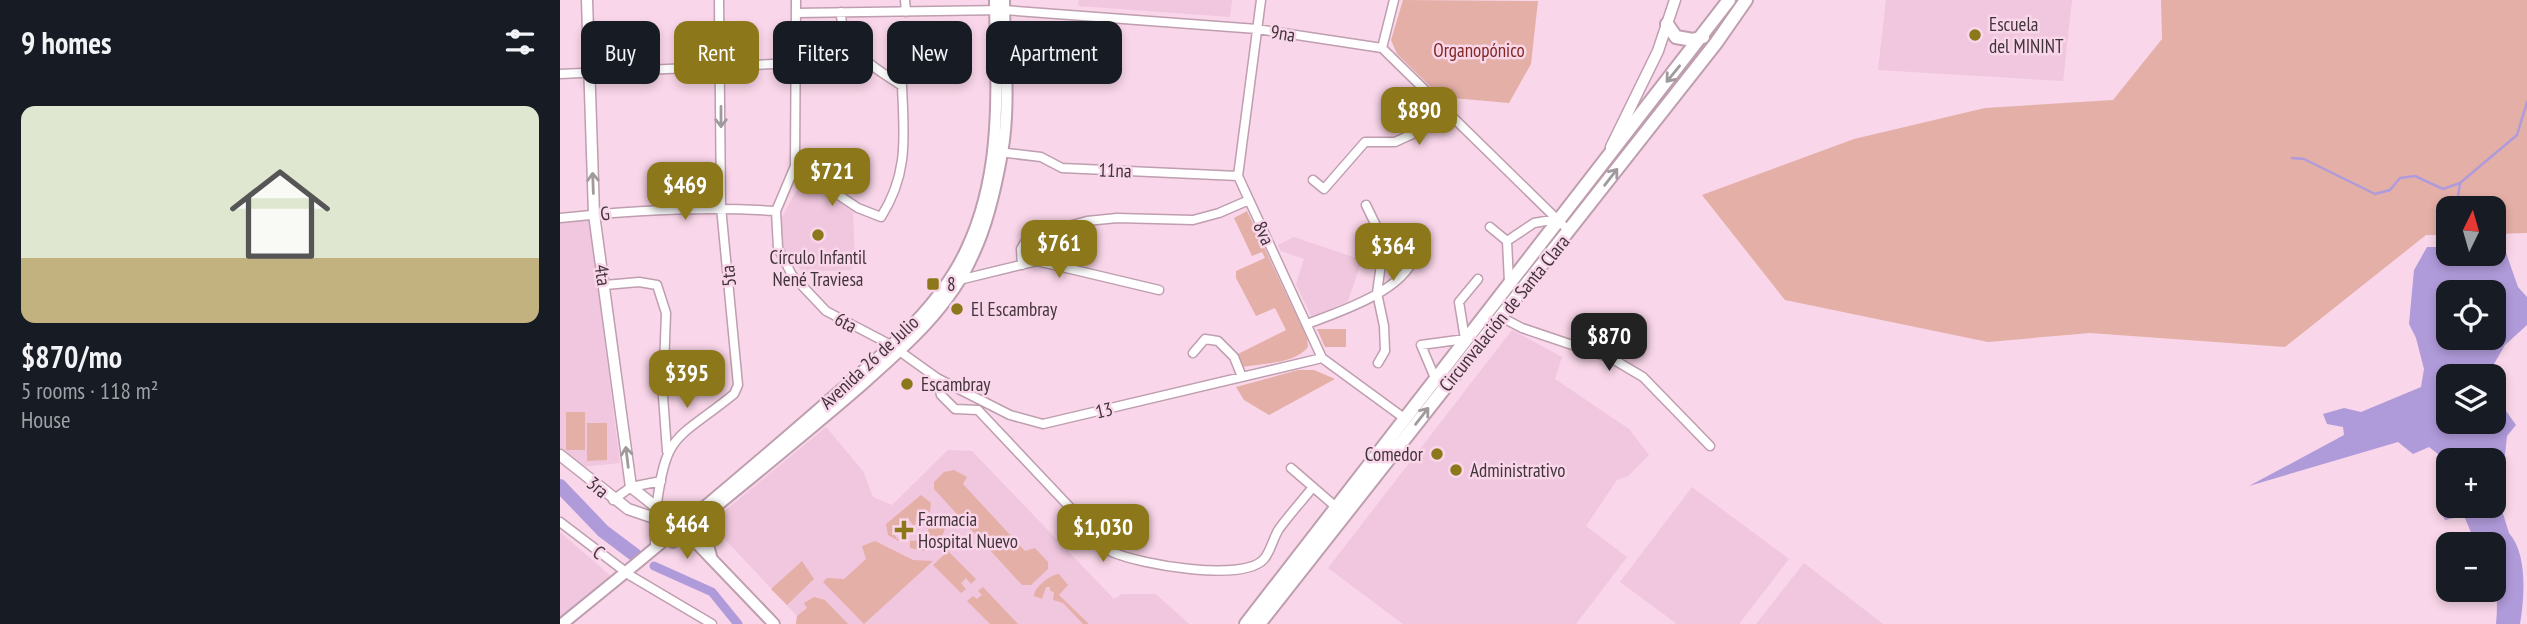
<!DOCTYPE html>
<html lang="en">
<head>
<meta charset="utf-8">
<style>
	:root { --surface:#171b24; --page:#20242c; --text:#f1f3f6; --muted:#9ea1a6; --accent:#8c771b }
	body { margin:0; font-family:"PT Sans Narrow",sans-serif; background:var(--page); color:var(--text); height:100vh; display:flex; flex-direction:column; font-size:26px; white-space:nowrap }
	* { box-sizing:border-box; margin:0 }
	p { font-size:23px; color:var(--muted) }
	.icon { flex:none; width:38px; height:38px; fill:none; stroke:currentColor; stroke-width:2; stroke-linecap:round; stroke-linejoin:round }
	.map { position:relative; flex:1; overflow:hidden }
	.side { display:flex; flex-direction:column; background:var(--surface); width:560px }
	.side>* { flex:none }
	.top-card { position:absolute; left:21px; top:21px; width:665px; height:63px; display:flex; gap:14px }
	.needle { width:46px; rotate:5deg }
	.buttons { position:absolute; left:1876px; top:196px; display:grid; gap:14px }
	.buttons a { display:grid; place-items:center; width:70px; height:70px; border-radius:14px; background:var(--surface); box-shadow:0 4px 10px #0003; font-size:35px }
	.price { position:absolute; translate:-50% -60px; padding:0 16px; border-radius:14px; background:var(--accent); color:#fff; font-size:23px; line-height:46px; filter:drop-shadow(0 2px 4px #0008) }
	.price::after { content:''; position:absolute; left:50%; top:42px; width:21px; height:16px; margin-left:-10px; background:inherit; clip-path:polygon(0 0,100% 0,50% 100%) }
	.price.on { background:#222; color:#fff }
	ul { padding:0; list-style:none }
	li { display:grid; align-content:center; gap:14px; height:371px; padding:0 21px }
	li span { display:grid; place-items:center; height:217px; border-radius:14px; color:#555 }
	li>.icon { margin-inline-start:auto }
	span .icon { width:126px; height:126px; fill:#fffc; stroke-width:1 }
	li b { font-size:30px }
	h2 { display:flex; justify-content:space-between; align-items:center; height:84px; padding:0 21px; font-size:30px }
	.chip { padding:0 24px; border-radius:14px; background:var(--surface); box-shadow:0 4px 10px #0003; font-size:24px; line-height:63px }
	.chip.on { background:var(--accent); color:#fff }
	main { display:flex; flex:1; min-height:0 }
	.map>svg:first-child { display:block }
	.built { fill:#f0c7de }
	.green { fill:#e4afa7 }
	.water { fill:#b09bda; fill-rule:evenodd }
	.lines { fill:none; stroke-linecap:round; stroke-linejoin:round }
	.stream { stroke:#b09bda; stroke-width:2.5 }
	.canal { stroke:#b09bda; stroke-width:9 }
	.river { stroke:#b09bda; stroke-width:14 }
	.minor-casing { stroke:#be9eaf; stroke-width:11 }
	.tertiary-casing { stroke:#be9eaf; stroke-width:13 }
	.secondary-casing { stroke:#be9eaf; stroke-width:14 }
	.trunk-casing { stroke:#be9eaf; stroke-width:16 }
	.minor { stroke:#fff; stroke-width:8 }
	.tertiary { stroke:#fff; stroke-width:10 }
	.secondary { stroke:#fff; stroke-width:10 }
	.trunk { stroke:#fff; stroke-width:12 }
	.oneway { stroke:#a09a9d }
	.poi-dot { fill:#8c771b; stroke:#f9d6e9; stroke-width:2.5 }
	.labels { text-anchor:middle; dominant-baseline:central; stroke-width:5; stroke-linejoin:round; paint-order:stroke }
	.poi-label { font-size:19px; fill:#41343b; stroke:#f9d6e9; text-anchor:start }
	.street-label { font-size:19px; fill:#41343b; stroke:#f9d6e9 }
	.park-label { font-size:19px; fill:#802821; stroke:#f9d6e9 }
</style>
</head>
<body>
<main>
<section class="side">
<h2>9 homes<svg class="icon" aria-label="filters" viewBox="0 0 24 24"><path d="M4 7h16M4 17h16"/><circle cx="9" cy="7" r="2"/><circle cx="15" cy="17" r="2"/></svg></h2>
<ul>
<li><span style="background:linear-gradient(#dfe7d0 70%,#c2b280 0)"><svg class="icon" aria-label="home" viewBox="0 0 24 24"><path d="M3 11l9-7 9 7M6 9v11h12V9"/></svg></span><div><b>$870/mo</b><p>5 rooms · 118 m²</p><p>House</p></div></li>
</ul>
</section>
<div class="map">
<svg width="1967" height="624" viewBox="0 0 1967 624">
	<rect width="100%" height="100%" fill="#f9d6e9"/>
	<path class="built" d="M519,0H672L670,17L518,6Z
		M1326,0H1512L1503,81L1318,70Z
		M258,185L293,212L295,264L291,270L243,272L223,252L221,219L236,191Z
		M29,219L60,463L20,467L0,448V223Z
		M734,237L802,260L788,301L752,318L736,284L744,259L721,251L718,245Z
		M952,330L1002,357L995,379L1069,429L1089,455L1068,476L1057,480L1026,526L1067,557L1016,624H843L768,568Z
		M266,427L303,471L313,497L332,505L388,450L412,451L554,599L562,594H596L629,624H236L237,616L160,534L161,514Z
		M1132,487L1229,559L1179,624H1117L1060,582Z
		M0,532L52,577L0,619Z
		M1244,563L1323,624H1196Z"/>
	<path class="green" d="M843,0L978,1L971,64L949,103L881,97L837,54L831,40Z
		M1601,0H1967V233L1934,234V208H1888V235H1866L1725,347L1530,333L1428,342L1225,300L1142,195L1294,139L1425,108L1553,100L1602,39Z
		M687,211L747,338L748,347C735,364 703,363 682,367L678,354L726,330L715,308L696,316L676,278V271L705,258L702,252L692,256L674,218Z
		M757,329H786V347H765Z
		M738,370H754L775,379L709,415L684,400L676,387Z
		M6,412H25V450H6Z
		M27,423H47V460L27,461Z
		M394,470L407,477L403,484L465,551L475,548L488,562V569L471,585H462L374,489V482L384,472Z
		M361,495L371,503L370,512L363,510L356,517L355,527L348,519L333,533L340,542L328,535L326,524Z
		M382,515L388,521L383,534L364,551L350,548V541C361,541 366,537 369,528H373V519Z
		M315,541L353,560L373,561L304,624L263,582L267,578L284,579L306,559L302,546Z
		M388,551L416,579L411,584L406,578L401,583L406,589L401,593L373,565Z
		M242,561L254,579L227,605L211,589Z
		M499,574L508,585L499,595L529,624H523L503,603L493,600L494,592L490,591V587H486L482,599L474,596C475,586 490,575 499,574Z
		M423,587L458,624H430L407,601L413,596L417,599L422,595L418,591Z
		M254,597L265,600L288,624H236L237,616L247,608L244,603Z"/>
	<path class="water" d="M1867,247H1888V254H1934V247H1944L1958,287L1967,297V325L1945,345L1927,376H1888V422H1934V407L1946,411L1956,425L1947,436L1940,504L1949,533C1967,553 1965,595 1960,624H1936C1939,596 1934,572 1934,544H1916L1904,516L1885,520L1880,511L1888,505L1934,506V460L1888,462L1869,447L1853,454L1838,442L1689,486L1784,435L1783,427L1767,424L1763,414L1784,408L1801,412L1861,387L1864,369L1856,338L1849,324L1854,270ZM1888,292H1934V338H1888Z"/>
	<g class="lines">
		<path class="stream" d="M1732,158L1744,159L1815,194L1830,190L1840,178L1855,176L1883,189L1900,183L1957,135L1967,102
			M1896,208L1900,184"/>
		<path class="canal" d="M94,566L152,592L178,624"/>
		<path class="river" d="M0,486L43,531L75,555"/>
		<defs>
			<path id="minor" d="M236,0L235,166L216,211L218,248L232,275L266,311L331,345L377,378L450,415L483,424L762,358
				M345,0L346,12
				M701,0L678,176L762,358L844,418
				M236,13L444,10L697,29L822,48L1009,231
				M822,48L834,0
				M0,74L236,63
				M842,109L861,131
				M438,152L481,157L502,168L678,176
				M235,166L298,208L321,217C349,173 344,136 342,86C313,66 281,51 281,12
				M753,180L764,189L805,142H835L892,116
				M806,205L824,242L817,293L824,326L825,351L818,363
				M0,218C73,210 143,206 216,211
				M930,227L947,241
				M462,265L461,249L468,237L527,221L557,218L633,220L659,213L689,200
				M399,280L477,261L599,290
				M949,282L947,241L974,223L997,219
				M45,285L79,282L97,285L106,313L103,396L107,451
				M941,317L962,328L1051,358L1083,377L1150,446
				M747,324C779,312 843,291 854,257C845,245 839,242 824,242
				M633,353L645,339L658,341L674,357L682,377
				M377,378L381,395L395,409L418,410L552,552C579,564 683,583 704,559C711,551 713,538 719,529C729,515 742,501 753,487
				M875,378L861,345L905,339L899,302L918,279
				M731,468L776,507
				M53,500L71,487L101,481
				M96,512C105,431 116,441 174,394L178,385L161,207L159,0
				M0,522L71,576L152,624"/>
			<path id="tertiary" d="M27,0L34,214L71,487L120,526
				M1051,147L1098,51L1115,0
				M0,455L68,509L109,523
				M96,519V547"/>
			<path id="secondary" d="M146,514V538L151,556
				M122,528L214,624
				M113,542C174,491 236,442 296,390C340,351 389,310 413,255C428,224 436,187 442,153C451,104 444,50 444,0
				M2,624C89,554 175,482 259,409C311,363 376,315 406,250C444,170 436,86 435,0"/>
			<path id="trunk" d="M1107,24L1116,37L1133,40L1143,37
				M686,624L1169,0
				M699,624L1156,43L1186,0"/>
		</defs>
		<use href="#minor" class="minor-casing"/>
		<use href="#tertiary" class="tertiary-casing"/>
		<use href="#secondary" class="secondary-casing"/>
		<use href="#trunk" class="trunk-casing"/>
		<use href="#minor" class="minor"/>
		<use href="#tertiary" class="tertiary"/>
		<use href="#secondary" class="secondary"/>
		<use href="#trunk" class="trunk"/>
	</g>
	<defs><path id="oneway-shaft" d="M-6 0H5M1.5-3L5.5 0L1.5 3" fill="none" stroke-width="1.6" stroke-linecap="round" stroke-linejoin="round" transform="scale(1.75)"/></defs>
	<g class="oneway">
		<use href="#oneway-shaft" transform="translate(1113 74) rotate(129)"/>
		<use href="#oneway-shaft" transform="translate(161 117) rotate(90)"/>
		<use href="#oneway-shaft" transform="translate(1051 177) rotate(-52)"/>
		<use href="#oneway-shaft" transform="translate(33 183) rotate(-92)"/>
		<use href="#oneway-shaft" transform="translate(862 416) rotate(-52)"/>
		<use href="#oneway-shaft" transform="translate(67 457) rotate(-97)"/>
	</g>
	<g class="poi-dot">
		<circle cx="1415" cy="35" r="7"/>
		<circle cx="258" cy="235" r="7"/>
		<rect x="366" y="277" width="14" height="14" rx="3.5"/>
		<circle cx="397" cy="309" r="7"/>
		<circle cx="347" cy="384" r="7"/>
		<circle cx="877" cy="454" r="7"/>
		<circle cx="896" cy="470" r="7"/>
		<path d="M340.5 519.5h7v7h7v7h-7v7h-7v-7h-7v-7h7z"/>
	</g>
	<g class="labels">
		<g class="poi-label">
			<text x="1429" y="24">Escuela<tspan x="1429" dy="22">del MININT</tspan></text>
			<text x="258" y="257" text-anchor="middle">Círculo Infantil<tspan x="258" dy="22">Nené Traviesa</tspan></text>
			<text x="387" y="284">8</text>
			<text x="411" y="309">El Escambray</text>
			<text x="361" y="384">Escambray</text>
			<text x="863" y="454" text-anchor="end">Comedor</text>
			<text x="910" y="470">Administrativo</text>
			<text x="358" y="519">Farmacia<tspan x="358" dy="22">Hospital Nuevo</tspan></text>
		</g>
		<g class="street-label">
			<text transform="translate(723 33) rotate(9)">9na</text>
			<text transform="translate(555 170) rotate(2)">11na</text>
			<text transform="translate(45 213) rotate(-6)">G</text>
			<text transform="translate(704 233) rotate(65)">8va</text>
			<text transform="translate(43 275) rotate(82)">4ta</text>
			<text transform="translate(168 276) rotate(-95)">5ta</text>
			<text transform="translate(944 313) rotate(-51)">Circunvalación de Santa Clara</text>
			<text transform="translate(286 322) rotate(28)">6ta</text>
			<text transform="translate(309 362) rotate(-43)">Avenida 26 de Julio</text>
			<text transform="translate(544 410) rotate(-13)">13</text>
			<text transform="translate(38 487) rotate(40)">3ra</text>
			<text transform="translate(39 552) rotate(37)">C</text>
		</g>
		<g class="park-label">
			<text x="919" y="50">Organopónico</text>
		</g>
	</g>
</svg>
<div class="buttons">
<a><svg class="needle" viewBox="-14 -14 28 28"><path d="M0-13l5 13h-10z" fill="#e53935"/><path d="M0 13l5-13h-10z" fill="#9ea1a6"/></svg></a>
<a><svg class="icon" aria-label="locate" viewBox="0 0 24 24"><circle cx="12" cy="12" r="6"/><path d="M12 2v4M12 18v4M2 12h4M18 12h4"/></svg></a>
<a><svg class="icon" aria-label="layers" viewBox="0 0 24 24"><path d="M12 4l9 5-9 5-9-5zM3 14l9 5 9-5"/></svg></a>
<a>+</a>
<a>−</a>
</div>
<b class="price" style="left:859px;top:147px">$890</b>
<b class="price" style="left:272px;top:208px">$721</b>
<b class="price" style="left:125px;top:222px">$469</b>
<b class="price" style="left:499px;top:280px">$761</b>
<b class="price" style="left:833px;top:283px">$364</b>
<b class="price on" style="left:1049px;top:373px">$870</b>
<b class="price" style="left:127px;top:410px">$395</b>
<b class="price" style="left:127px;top:561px">$464</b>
<b class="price" style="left:543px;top:564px">$1,030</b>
<div class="top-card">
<a class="chip">Buy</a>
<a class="chip on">Rent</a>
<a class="chip">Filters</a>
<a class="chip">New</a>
<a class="chip">Apartment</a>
</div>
</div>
</main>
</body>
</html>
